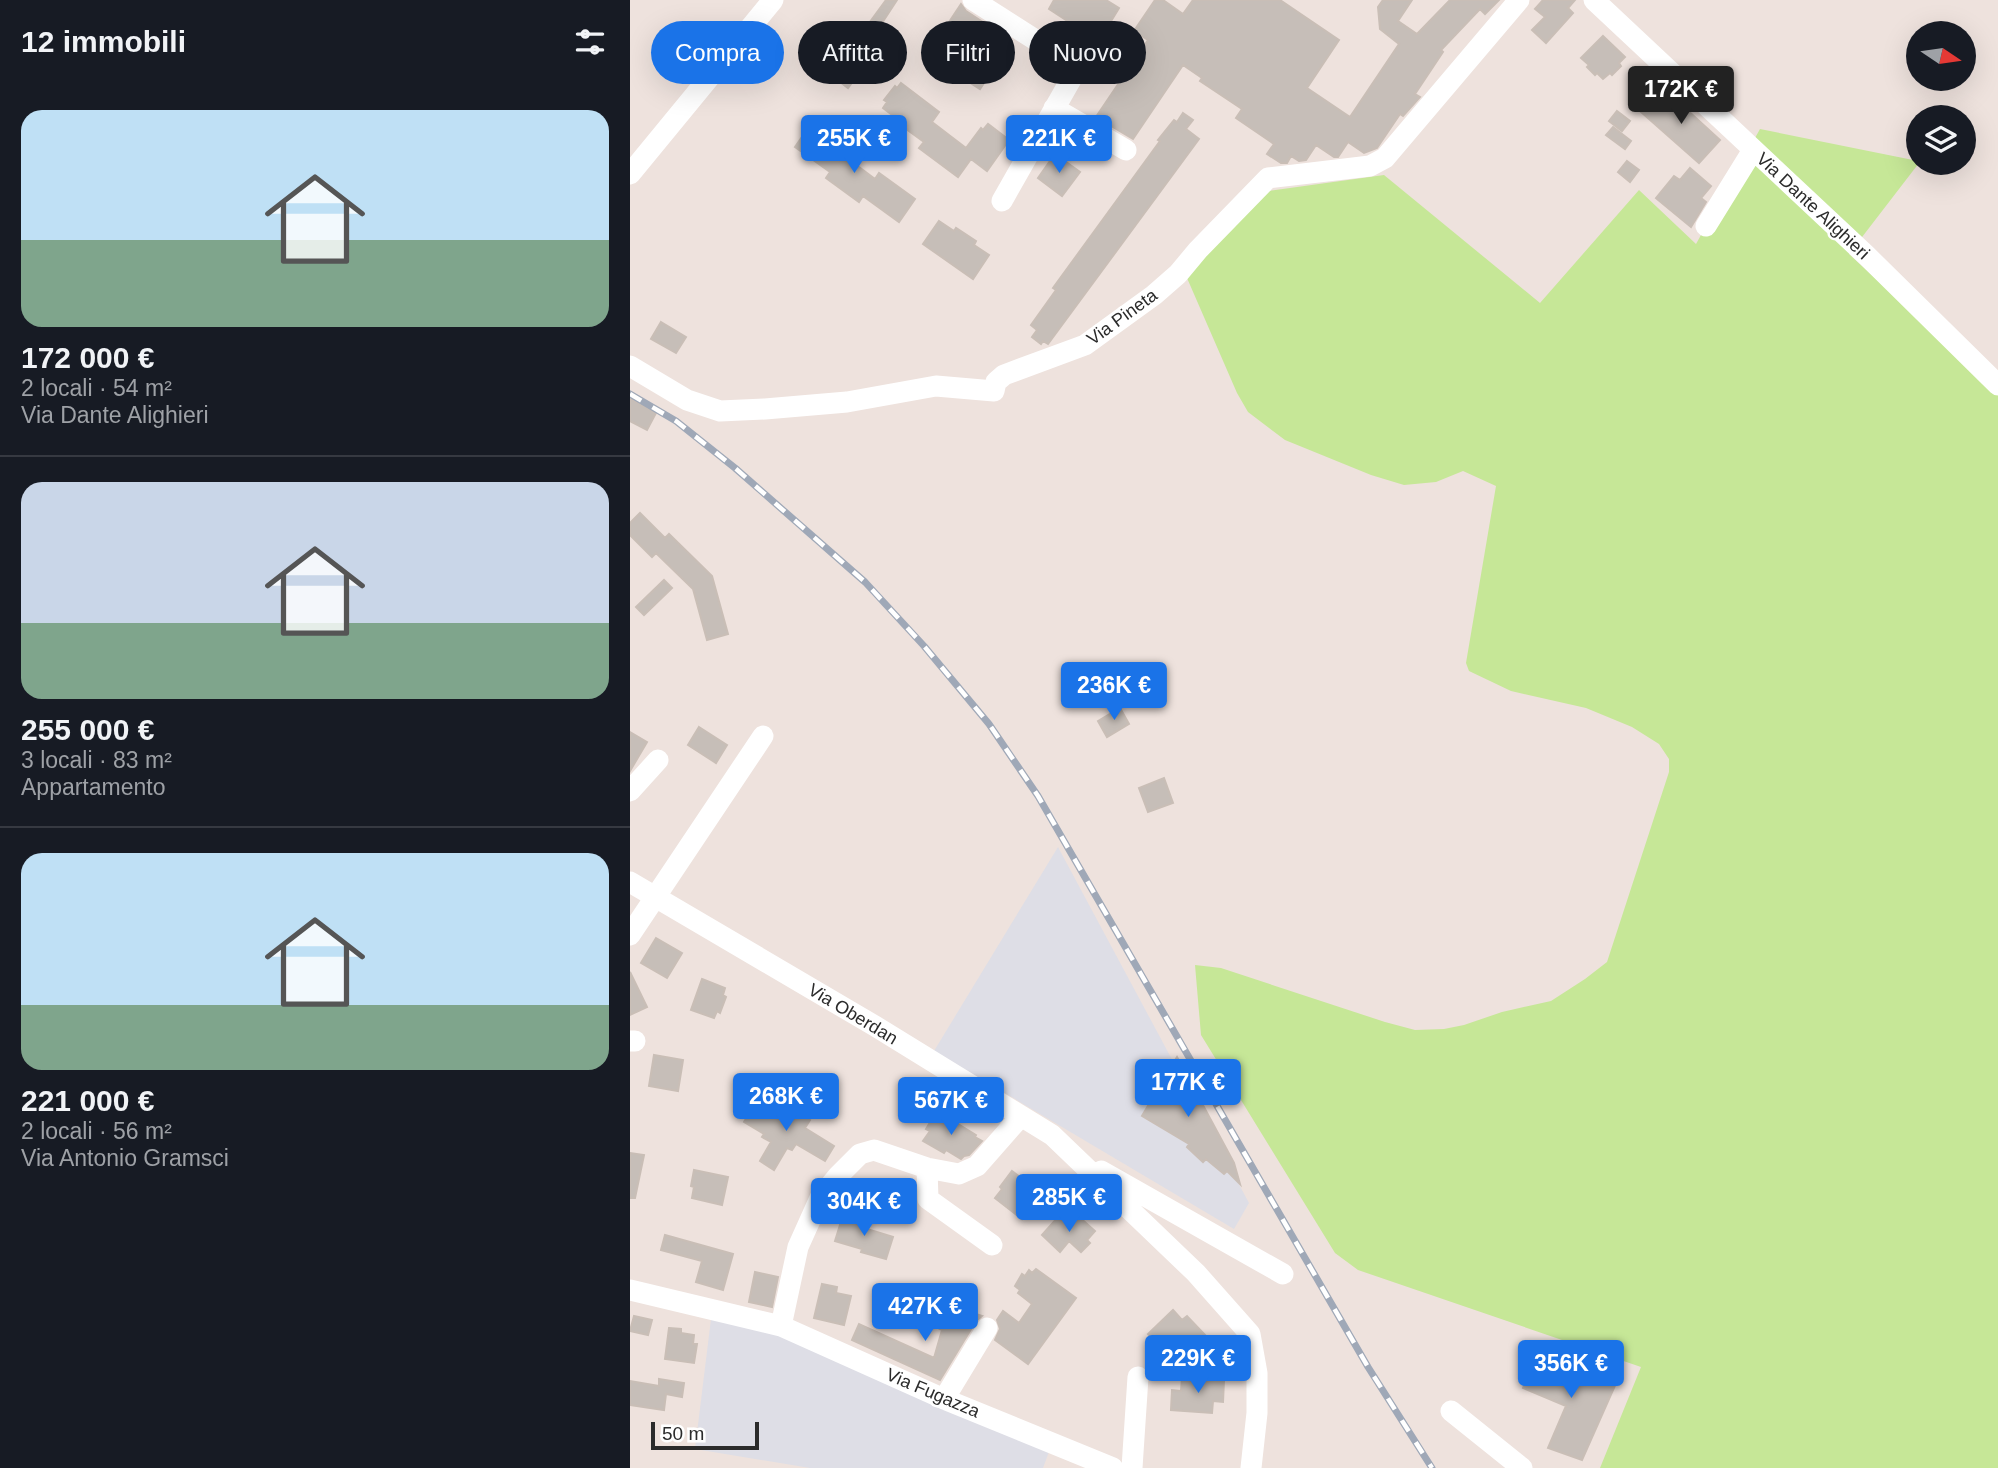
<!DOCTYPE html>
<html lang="it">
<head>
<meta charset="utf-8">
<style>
	:root { --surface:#171b24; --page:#20242c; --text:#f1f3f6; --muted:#9ea1a6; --line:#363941; --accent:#1a73e8 }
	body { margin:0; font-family:Arial,sans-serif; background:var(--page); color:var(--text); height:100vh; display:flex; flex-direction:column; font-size:26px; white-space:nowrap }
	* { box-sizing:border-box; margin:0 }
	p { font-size:23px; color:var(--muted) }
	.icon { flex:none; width:38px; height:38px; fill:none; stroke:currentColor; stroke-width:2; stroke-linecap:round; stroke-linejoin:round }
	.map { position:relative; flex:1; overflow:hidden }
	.side { display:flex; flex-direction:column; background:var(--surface); width:630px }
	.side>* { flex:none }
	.banner { position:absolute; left:21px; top:21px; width:665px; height:63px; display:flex; gap:14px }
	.needle { width:46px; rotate:103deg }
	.buttons { position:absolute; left:1276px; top:21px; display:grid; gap:14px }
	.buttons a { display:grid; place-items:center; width:70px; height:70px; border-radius:50%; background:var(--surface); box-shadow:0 7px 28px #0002; font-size:35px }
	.scale { position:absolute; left:21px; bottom:18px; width:108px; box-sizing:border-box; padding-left:7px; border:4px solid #2b2b2b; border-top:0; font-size:19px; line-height:24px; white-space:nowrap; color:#2b2b2b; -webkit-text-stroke:5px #fff; paint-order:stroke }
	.price { position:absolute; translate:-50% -60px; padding:0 16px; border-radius:7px; background:var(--accent); color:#fff; font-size:23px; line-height:46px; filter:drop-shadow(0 2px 4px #0008) }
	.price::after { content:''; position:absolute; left:50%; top:42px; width:21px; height:16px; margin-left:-10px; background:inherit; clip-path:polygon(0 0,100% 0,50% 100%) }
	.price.active { background:#222; color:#fff }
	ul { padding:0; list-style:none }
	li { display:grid; align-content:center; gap:14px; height:371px; padding:0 21px }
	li+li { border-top:2px solid var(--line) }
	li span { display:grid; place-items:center; height:217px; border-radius:21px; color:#555 }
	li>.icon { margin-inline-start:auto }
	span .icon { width:126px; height:126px; fill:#fffc; stroke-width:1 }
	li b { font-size:30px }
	h2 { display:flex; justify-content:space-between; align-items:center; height:84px; padding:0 21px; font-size:30px }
	.chip { padding:0 24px; border-radius:32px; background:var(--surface); box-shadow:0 7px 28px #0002; font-size:24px; line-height:63px }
	.chip.active { background:var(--accent); color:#fff }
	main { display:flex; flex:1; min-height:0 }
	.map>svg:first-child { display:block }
	.industrial { fill:#dedee6 }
	.green { fill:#c6e797 }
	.building { fill:#c6beb8; stroke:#c9beb6; stroke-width:2 }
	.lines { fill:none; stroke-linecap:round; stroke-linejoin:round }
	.minor { stroke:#fff; stroke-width:21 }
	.rail-casing { stroke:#9fa8b7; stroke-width:7 }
	.rail { stroke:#fff; stroke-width:4.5; stroke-dasharray:13; stroke-linecap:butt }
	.labels { text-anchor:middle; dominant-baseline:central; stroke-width:5; stroke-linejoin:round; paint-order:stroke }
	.street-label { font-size:18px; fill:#2b2b2b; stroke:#fff }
</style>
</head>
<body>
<main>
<section class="side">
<h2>12 immobili<svg class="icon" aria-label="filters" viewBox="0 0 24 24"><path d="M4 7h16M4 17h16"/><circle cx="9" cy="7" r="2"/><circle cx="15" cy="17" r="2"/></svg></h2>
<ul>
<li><span style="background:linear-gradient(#bfe0f5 60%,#7fa58c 0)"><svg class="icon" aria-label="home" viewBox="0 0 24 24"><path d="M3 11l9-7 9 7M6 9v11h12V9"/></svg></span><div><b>172 000 €</b><p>2 locali · 54 m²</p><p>Via Dante Alighieri</p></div></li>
<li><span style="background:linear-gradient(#c9d6e8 65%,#7fa58c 0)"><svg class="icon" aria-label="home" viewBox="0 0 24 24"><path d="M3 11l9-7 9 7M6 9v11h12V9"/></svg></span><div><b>255 000 €</b><p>3 locali · 83 m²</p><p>Appartamento</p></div></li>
<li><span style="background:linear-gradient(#bfe0f5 70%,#7fa58c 0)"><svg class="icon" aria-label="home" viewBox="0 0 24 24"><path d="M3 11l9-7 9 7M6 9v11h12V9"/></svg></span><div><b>221 000 €</b><p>2 locali · 56 m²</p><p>Via Antonio Gramsci</p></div></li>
</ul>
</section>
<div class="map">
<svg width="1368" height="1468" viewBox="0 0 1368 1468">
	<rect width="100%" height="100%" fill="#eee2dd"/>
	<path class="industrial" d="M428,847L619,1203L604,1229L304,1051Z
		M81,1319L154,1336L420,1449L413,1468H180L65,1449Z"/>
	<path class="green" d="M1130,129L1288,161L1289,163L1219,254L1368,392V1468H970L1011,1367L728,1270L705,1253L571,1035L565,965L591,968L755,1022L785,1030L814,1029L834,1025L872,1012L921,1001L955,979L977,962L1039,772V759L1029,744L1002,727L956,708L881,691L839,671L836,663L866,486L833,471L806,482L774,485L741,475L655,440L618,412L607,393L557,278L587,242L639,191L754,175L910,303L1009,190L1066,244Z"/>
	<path class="building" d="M256,0H267L252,23L261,30L250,46L253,48L234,75L230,72L218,88L200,74L214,54L218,57L232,38L229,37Z
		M424,0H476L489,8L472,36L465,32L462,37L419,9Z
		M525,0H533L553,14L563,0H650L709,40L677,88L720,117L769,44L750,29L748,7L753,0H782L768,21L787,34L820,0H869L855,14L850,9L811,50L813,52L785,94L790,97L773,116L770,114L747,148L734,153L718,142L708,157H704L686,145L676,160L669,161L661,156L657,163H651L637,154L644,144L606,118L612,109L570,81L572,78L553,65L503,139L466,117L518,40L504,31Z
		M913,0H945L938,8L943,13L916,43L902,30L915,17L905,9Z
		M331,4L336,11L362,28L344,56L363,69L350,89L328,75L325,80L294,60Z
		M973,36L995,57L989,63L991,66L982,75L980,73L973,79L967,73L965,75L957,67L959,65L951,58Z
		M271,83L309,112L302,122L336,148L351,128L353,130L358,124L379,140L357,171L341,159L328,177L289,148L294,142L276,129L278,127L253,108L257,102L254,100L265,86L267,88Z
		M1031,91L1041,101L1044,98L1090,140L1069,163L1011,112Z
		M987,111L1000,121L992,131L979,121Z
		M553,113L563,120L556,129L569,139L418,344L413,341L411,344L402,337L407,330L401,325L426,290L423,288L530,141L528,140L544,120L547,122Z
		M181,124L217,150L213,155L245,179L249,173L285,199L269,222L233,196L229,202L196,178L200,172L165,147Z
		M983,127L1001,141L995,149L976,135Z
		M425,154L450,172L432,196L408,178Z
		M997,161L1009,170L1000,182L988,172Z
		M1060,168L1081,186L1071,198L1076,202L1061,227L1026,198L1044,176L1050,180Z
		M309,221L324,231L326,228L346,241L344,245L359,255L343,279L293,244Z
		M31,322L56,337L46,353L21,339Z
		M0,398L26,413L17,430L0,421Z
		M10,513L35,538L39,534L82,576L98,634L77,640L63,589L26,553L22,557L0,535V523Z
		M34,580L42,588L14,615L6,607Z
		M490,708L499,724L477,737L468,721Z
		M69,727L97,745L86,763L58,745Z
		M0,732L17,742L0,771Z
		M534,778L543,803L518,812L509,788Z
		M26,938L52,953L37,978L11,963Z
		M0,972L17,1007L0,1015Z
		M72,979L95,988L93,995L96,997L90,1013L87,1011L84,1018L61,1010Z
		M24,1055L53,1060L48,1091L19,1086Z
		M547,1057L604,1163L610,1184L597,1171L594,1174L576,1159L573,1162L557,1147L559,1144L512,1116Z
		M147,1099L180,1120L175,1128L204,1146L195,1161L166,1144L162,1150L157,1148L144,1170L130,1161L141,1142L132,1137L134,1134L114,1122L124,1106L137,1114Z
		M307,1111L346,1135L345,1137L352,1141L339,1155L334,1156L331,1159L316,1150L314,1153L293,1141L300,1131L296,1129Z
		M0,1153L14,1155L5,1198H0Z
		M64,1170L98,1177L92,1205L62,1198L64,1187L61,1186Z
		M382,1171L403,1187L396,1196L405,1202L392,1219L365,1198L372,1189L370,1187Z
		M215,1216L239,1223L237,1229L263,1237L256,1259L231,1252L232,1249L205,1241L210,1225L212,1226Z
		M429,1216L439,1226L448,1216L465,1231L457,1240L460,1243L451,1252L439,1241L430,1252L412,1235Z
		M35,1235L103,1254L93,1290L66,1282L72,1261L31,1250Z
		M406,1269L446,1298L398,1364L365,1340L370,1329L367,1320L373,1311L389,1323L402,1304L388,1293L390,1290L385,1286L392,1274L395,1276L399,1270L402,1273Z
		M125,1272L148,1277L142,1307L119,1302Z
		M192,1284L207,1287L206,1293L221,1296L214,1325L184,1318Z
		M316,1305L352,1316L346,1321L310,1380L222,1340L229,1324L304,1358L312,1330L308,1328Z
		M543,1310L552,1320L557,1316L576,1336L556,1355L543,1342L534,1351L518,1334Z
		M4,1316L22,1320L18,1335L0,1331Z
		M39,1328L51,1329V1333L64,1335L63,1344H67L64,1363L35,1359Z
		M912,1348L987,1381L952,1460L918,1448L936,1406L893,1388Z
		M552,1377L594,1380L593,1402L583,1401L582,1413L541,1410L542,1390L551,1391Z
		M29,1379L54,1383L52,1397L36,1394L34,1410L0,1405V1381L29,1386Z"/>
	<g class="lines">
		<path class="minor" d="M343,0L448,67L372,201
			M964,0L1237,256L1368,385
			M424,108L496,150
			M0,174L143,0
			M1076,226L1123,150
			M0,366L57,400L90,411L135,409L217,402L306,386L364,391L366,382L374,375L455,345L524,295L548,274L568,250L638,178L740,166L755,158L889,0
			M0,791L28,760
			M0,882L245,1026L422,1135L566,1273L620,1334L627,1373V1413L621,1468
			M0,935L133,736
			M0,1041H5
			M297,1168L298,1199L362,1245
			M471,1171L653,1274
			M0,1290L151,1326L314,1399L483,1468
			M151,1326L168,1247L190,1198L208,1176L230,1154L244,1150L297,1168L329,1174L347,1166L391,1116
			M314,1399L357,1328
			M821,1411L892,1468
			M502,1468L508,1377"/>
		<defs>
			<path id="rail" d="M0,394L46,421L105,468L235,582L294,646L359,724L408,796L738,1367L802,1468"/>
		</defs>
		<use href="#rail" class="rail-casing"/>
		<use href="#rail" class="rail"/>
	</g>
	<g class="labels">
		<g class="street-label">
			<text transform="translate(1183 206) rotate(43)">Via Dante Alighieri</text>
			<text transform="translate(492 317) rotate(-36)">Via Pineta</text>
			<text transform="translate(223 1014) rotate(31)">Via Oberdan</text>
			<text transform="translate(303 1393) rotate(23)">Via Fugazza</text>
		</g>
	</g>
</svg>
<div class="buttons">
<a><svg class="needle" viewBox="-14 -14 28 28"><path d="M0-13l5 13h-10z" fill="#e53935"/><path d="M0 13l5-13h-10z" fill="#9ea1a6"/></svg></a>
<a><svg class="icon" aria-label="layers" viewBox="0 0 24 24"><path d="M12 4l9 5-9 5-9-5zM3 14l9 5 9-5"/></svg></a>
</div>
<div class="scale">50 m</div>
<b class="price active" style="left:1051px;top:126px">172K €</b>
<b class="price" style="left:224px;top:175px">255K €</b>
<b class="price" style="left:429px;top:175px">221K €</b>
<b class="price" style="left:484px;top:722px">236K €</b>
<b class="price" style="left:558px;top:1119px">177K €</b>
<b class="price" style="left:156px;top:1133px">268K €</b>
<b class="price" style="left:321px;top:1137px">567K €</b>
<b class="price" style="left:439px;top:1234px">285K €</b>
<b class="price" style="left:234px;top:1238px">304K €</b>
<b class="price" style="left:295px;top:1343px">427K €</b>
<b class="price" style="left:568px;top:1395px">229K €</b>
<b class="price" style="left:941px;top:1400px">356K €</b>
<div class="banner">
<a class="chip active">Compra</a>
<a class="chip">Affitta</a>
<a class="chip">Filtri</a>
<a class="chip">Nuovo</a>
</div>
</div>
</main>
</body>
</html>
